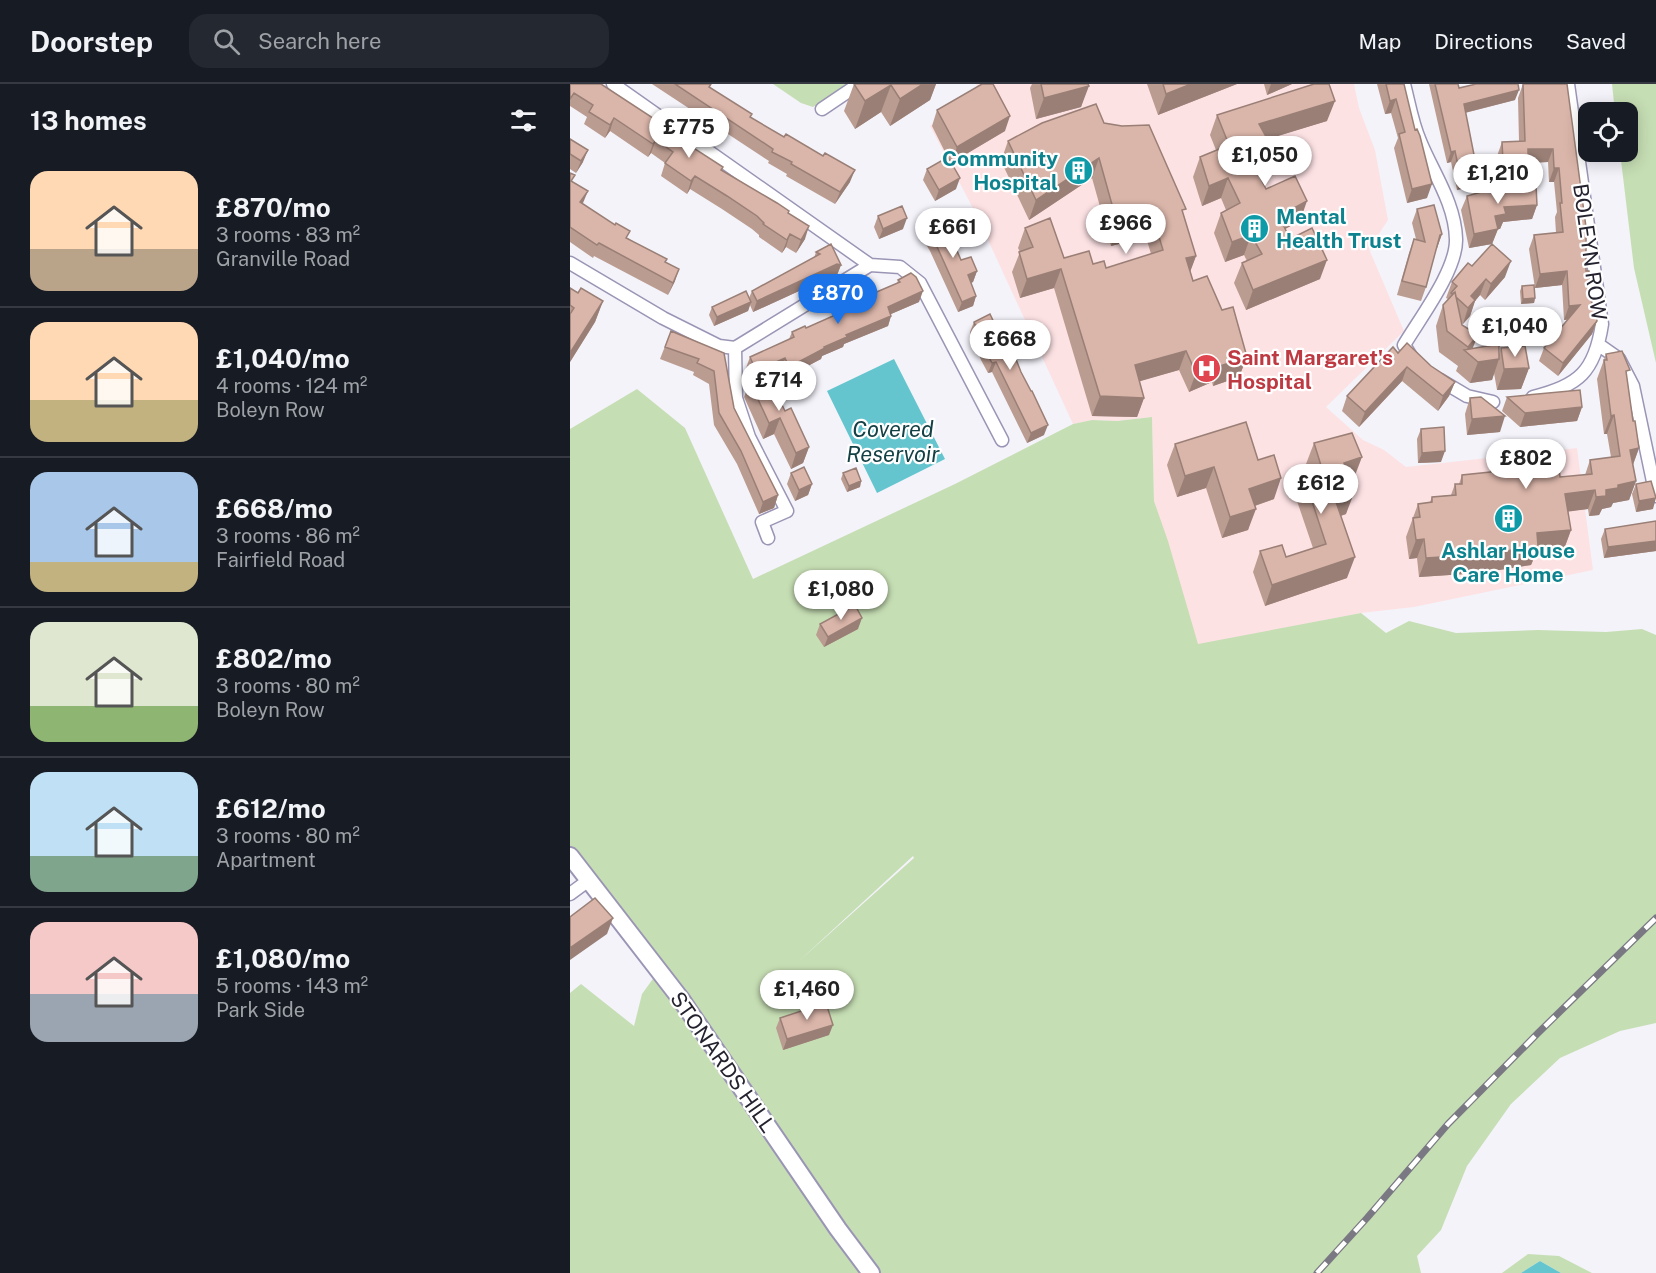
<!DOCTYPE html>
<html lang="en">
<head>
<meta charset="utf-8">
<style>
	:root { --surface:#171b24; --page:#242831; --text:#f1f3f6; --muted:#9ea1a6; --line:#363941; --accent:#1a73e8 }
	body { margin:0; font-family:"Public Sans",sans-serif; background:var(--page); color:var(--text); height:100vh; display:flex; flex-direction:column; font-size:22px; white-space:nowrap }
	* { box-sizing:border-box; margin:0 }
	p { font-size:20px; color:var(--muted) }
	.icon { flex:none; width:33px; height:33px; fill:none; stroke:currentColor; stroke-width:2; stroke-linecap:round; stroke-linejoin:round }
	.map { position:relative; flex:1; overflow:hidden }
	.panel { display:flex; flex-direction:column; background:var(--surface); width:570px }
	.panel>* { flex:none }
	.tools { position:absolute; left:1008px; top:18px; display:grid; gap:12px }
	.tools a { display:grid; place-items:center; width:60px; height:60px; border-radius:12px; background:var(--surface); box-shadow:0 3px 15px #0003; font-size:30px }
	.price { position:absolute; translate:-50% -51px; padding:0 14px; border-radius:21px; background:#fff; color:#222; font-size:20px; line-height:39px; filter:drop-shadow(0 2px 3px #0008) }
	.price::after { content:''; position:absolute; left:50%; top:36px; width:18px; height:14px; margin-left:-9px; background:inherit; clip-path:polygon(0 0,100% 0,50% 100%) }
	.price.on { background:var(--accent); color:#fff }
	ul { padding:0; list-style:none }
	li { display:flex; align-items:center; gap:18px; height:150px; padding:0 30px }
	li+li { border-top:2px solid var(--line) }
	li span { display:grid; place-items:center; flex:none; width:168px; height:120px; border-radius:18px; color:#555 }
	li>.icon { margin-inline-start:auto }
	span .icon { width:72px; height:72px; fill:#fffc; stroke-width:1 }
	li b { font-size:26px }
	h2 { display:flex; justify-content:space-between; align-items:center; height:72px; padding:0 30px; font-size:26px }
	header { display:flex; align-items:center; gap:36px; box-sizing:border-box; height:84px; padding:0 30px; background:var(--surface); border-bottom:2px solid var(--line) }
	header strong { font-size:28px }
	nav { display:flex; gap:33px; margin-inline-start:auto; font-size:21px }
	.search { width:420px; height:54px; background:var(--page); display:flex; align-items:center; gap:15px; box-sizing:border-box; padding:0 21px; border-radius:18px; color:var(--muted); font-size:22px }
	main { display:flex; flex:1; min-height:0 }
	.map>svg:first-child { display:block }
	.medical { fill:#fde2e4 }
	.green { fill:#c6deb4; fill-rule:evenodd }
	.water { fill:#65c5ce }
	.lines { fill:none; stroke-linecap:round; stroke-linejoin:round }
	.street-casing { stroke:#9b95b5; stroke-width:15 }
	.secondary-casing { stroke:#9b95b5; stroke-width:20 }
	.street { stroke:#fff; stroke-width:12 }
	.secondary { stroke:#fff; stroke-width:16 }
	.rail-casing { stroke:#7a7983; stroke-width:7 }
	.rail { stroke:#fff; stroke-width:4.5; stroke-dasharray:14; stroke-linecap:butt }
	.wall { fill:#bb9c91 }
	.shaded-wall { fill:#997f76 }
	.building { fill:#dab5a9; stroke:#997f76; stroke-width:1.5 }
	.labels { text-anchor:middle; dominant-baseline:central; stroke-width:4.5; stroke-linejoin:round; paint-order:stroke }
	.culture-label { font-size:21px; font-weight:bold; fill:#0d838f; stroke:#fff; text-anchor:end }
	.street-label { font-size:21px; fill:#24222e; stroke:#fff }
	.health-label { font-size:21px; font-weight:bold; fill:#be3a42; stroke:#fff; text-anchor:start }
	.water-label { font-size:22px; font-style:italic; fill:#134145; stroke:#fff }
</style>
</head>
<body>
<header>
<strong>Doorstep</strong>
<div class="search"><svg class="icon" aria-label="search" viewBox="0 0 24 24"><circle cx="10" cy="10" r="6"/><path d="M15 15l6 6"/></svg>Search here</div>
<nav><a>Map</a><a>Directions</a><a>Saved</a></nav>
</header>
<main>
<section class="panel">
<h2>13 homes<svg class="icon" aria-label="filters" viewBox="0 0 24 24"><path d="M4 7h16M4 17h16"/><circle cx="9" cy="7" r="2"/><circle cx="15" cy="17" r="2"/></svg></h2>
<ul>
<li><span style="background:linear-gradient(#ffd9b3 65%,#b9a48a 0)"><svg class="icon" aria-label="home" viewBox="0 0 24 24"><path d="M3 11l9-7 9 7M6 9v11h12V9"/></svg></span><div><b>£870/mo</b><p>3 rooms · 83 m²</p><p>Granville Road</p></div></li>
<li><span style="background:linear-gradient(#ffd9b3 65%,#c2b280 0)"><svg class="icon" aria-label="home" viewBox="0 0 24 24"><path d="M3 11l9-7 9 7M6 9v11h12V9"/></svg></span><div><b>£1,040/mo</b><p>4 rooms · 124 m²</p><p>Boleyn Row</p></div></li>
<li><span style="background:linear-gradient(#a9c7e8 75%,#c2b280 0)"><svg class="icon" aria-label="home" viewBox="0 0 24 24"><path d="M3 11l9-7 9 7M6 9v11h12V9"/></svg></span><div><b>£668/mo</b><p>3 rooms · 86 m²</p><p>Fairfield Road</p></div></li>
<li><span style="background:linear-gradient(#dfe7d0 70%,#8fb573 0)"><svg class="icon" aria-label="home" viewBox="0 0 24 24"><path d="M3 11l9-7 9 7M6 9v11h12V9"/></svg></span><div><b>£802/mo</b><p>3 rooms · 80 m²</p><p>Boleyn Row</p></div></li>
<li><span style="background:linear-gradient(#bfe0f5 70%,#7fa58c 0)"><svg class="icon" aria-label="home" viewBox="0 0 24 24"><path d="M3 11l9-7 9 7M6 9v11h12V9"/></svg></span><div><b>£612/mo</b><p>3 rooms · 80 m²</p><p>Apartment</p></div></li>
<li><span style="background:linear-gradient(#f6c9c9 60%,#9aa5b1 0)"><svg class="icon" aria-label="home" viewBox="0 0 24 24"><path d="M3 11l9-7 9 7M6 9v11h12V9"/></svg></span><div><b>£1,080/mo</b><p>5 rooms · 143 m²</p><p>Park Side</p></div></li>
</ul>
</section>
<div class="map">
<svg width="1086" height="1189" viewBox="0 0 1086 1189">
	<rect width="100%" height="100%" fill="#f4f3fa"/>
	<path class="medical" d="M406,0H784L789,24L805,66L818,136L799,165L834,247L756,323L793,356L814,366L836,383L1007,364L1023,486L844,523L791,529L628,561L584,417L582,333L547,337L522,336L503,340L406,130L360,42L412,10Z"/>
	<path class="green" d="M203,0H280L243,23L231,19Z
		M1042,0H1086V279L1064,184L1050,68H1058V28H1045Z
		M67,305L115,344L183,495L385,400L503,340L522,336L547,337L582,333L584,417L598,457L628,560L791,529L816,549L839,537L886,549L968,546L1036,548L1072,545L1086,551V939L1050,947L990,974L941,1020L897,1082L871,1146L847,1172L851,1189H307L0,769V345ZM343,772L344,774L229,877Z
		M85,892L215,1082L292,1189H0V909L11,900L64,942L72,910Z
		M958,1170L989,1172L1022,1189H991L970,1177L951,1189H932Z"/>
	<path class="water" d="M324,275L375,375L307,409L257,307Z
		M970,1177L991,1189H951Z"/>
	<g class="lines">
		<defs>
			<path id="street" d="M43,0L300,181L330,183L350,199L432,356
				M834,0C839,19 842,39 850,57C863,89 885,119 886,155C887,186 850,234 834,261L842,274
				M252,25L289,0
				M0,179L93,234L149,262L165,264L300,181
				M1029,261L1049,275L1063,302L1086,412
				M165,264L166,314L179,353L217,427L192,438L198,454
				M870,296L897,312L923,318
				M963,313C1009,302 1025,287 1032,240L998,0
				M0,810L19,796"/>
			<path id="secondary" d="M0,772L110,914L268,1145L301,1189"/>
		</defs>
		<use href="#street" class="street-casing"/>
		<use href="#secondary" class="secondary-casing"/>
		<use href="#street" class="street"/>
		<use href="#secondary" class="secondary"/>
		<defs>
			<path id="rail" d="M747,1189L797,1134L878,1040L968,949L1086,834"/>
		</defs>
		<use href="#rail" class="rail-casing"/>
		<use href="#rail" class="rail"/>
	</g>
	<path class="wall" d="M0,0L85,38L111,56L153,83L152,87L219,127V130L235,155L226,169L216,163L212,169L189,153V151L182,145L152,125L120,105L117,110L91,92L95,79L81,69L78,73L40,47L35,54L14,40L17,33L0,22Z
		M82,0H141L140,3L181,33L280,98L265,120L216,92L217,90L198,79L199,77Z
		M284,0H366L360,16L320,42L311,28L285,45L274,27Z
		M462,0H518L511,23L466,35L460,4Z
		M577,0H667L588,31Z
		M694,0H722L697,11Z
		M807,0H834L857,114L837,119L824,64L828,54L821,29L815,30Z
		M859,0H888L889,4L945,16L895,29L908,91L904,102L887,106L881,78L877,79Z
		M953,0H997L1016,187L1022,224L1027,237L1022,250L988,292L969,277L974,264L998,235L994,236L992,201L965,204L959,165L964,151L986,149L985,133L987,128L984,98H979L978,78L957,79L953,89L928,91L927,72L932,58L949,57L948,14Z
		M367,26L435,47L381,79L386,105L365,117L353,96L357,85L378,74L362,42Z
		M647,31L757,37L697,55L699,91L691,94L696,105L730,137L715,145L720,155L750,195L676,226L664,199L672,179L677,177L674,171L655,178L644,149L651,129L656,126L651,114L632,122L623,93L630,73L646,66L640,51Z
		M534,39L614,132L626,172L620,187L623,197L652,226L677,273L669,293L643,302L642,298L619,308L609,286L569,297L574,314L567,333L522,332L484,204L450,214L442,188L450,168L448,164L455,144L494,174L523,180L536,184L581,170L576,153L541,162L522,94L459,136L431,77L438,57Z
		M0,55L13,78L6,89L0,85Z
		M0,89L2,97L13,120L58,154L95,178L105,197L98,211L24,172L23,174L0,158Z
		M897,112L967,121L962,135L933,138L930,145H928L922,160L899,164L891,126Z
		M847,125L872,150L867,164L866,165L856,203L851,217L827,211L839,169L844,155H846L842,139Z
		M308,132L333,145L309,155L304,143Z
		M353,139L391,176L407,187L403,198L401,199L406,212L403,222L388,228L360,167L349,149Z
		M246,168L271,181L267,191H264L183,228L180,221L178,227L144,242L139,231L142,223L179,214L182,207L244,174Z
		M902,182L935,193L915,216L910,211L905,217L900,232L893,240L891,239L892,241L903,264L929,270L931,264L959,284L951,305L927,306L924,289L922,296L900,299L886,287L888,282L869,268L866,242L873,221L878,215L876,214L882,198Z
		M328,196L349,218L321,230V232L318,242L274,260L273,263L252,272L251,275L215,294L211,284L198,291L215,327L239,363L233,379L221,385L204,350L193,355L174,313L180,298L182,297L176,284L180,273L219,255L222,248L236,244L293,218L295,213L327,200Z
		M952,202L965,214L964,219L951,220L950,207Z
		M0,204L8,209L33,217L25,238L0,278Z
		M404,238L427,245L451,288L474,351L457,359L422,288L418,289L411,276L400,248Z
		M101,247L154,269L164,324L208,411L204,424L189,430L167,380L144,341L139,300L123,291L124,288L90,275Z
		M828,269L861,282L885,298L879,312L868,327L832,297L789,343L772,327L777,312Z
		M1036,270L1057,294L1063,337L1069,364L1063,381L1066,397L1059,416L1043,419L1041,423L1032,425L1029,431L1019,432L1018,425L998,427L1001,446L994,465L967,467L961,481L910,489L849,493L847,474L839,475L836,453L848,420L860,418L862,413L881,411L885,400H889L892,391L920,388V386L927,367L990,393L1015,391L1020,376L1041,373L1037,350H1034L1027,295Z
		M937,313L1012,323L1007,337L950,343L932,327Z
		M900,314L930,348L897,351L895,330Z
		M851,345L871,378L848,379L847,355Z
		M744,359L784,394L780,395L776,430L771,432L777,494L695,522L683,488L690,467L716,473L743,464L727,417L735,396L741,394L736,380Z
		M605,360L688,376L704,415L685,422L678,446L652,454L636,404L607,413L597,381Z
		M221,389L242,400L238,411L225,417L217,400Z
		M273,389L291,397L290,403L277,408L271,395Z
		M1066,400L1083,425L1066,428L1062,410Z
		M1086,437V467L1034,474L1031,455L1035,445Z
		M250,540L288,545L254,563L246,551Z
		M210,934L259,951L213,966L206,944Z"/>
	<path class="shaded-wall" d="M352,0H366L360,16L320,42L330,15Z
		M621,0H667L588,31L596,10Z
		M701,0H722L697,11Z
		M321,1L311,28L285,45L295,17Z
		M519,2L511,23L466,35L474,14Z
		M949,6L945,16L890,30L894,20Z
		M826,15L821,29L815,30L820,17Z
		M765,17L757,37L682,60L689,40Z
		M440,32L435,47L381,79L387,63Z
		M44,34L40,47L35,54L40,41Z
		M86,56L81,69L78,73L83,60Z
		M958,65H983L978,78L957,79L953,89L928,91L933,77Z
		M18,66L13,78L6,89L11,77Z
		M885,67L881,78L877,79L881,68Z
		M706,71L699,91L677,101L684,81Z
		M529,74L522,94L459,136L466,116Z
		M984,84H989L984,98H979Z
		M285,86L280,98L265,120L270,108Z
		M908,91L904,102L887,106L891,96Z
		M125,92L120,105L117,110L121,97Z
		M390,94L386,105L365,117L369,106Z
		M658,94L651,114L632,122L639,102Z
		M862,100L857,114L837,119L842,105Z
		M18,107L13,119L6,131L10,118Z
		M737,117L730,137L702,152L709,132Z
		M967,121L962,135L933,138L930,145H928L922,160L899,164L904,150L925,132L934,123Z
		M583,133L576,153L541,162L548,142Z
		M337,134L333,145L309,155L313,145Z
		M239,142L235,155L226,169L231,156Z
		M220,150L216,163L212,169L217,156Z
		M872,150L867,164L865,165L870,151Z
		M681,151L674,171L655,178L662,158Z
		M626,172L619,191L616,174Z
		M757,176L750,195L676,226L683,206Z
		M941,177L935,193L915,216L921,200Z
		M267,180L271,181L267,191H264L183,228L187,217Z
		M109,185L105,197L98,211L103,199Z
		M491,185L484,204L450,214L457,195Z
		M407,187L403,198L394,202L398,191Z
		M997,187L992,201L965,204L970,190Z
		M916,195L910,211L905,217L900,232L893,240L898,224L901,212Z
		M353,207L349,218L314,233L318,223Z
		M406,212L403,222L388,228L392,218Z
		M965,214L964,219L951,220L953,215Z
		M33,217L25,238L0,278V269Z
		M181,218L178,227L144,242L147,233Z
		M1010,221L1005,235L994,236L999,222Z
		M321,232L318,242L274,260L273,263L252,272L251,275L215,294L219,283L276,251Z
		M1027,237L1022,250L988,292L993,279Z
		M908,251L900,271L896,268L898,263Z
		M616,267L609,286L557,301L565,281Z
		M677,273L669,293L643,302L650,282Z
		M215,274L211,284L182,298L186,287Z
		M929,275L922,296L900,299L908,278Z
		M426,278L422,288L418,289L422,279Z
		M649,278L642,298L619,308L626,289Z
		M837,283L832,297L789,343L795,328Z
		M959,284L951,305L927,306L934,285Z
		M885,298L879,312L868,327L873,312Z
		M530,312L574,314L567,333L522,332Z
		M1012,323L1007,337L950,343L955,329Z
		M1044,331L1037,350H1034L1041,332Z
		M935,332L930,348L897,351L902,335Z
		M210,334L204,350L193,355L199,339Z
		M478,341L474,351L457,359L461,349Z
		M239,363L233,379L221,385L226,369Z
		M1069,364L1062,383L1060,366Z
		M875,367L871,378L848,379L852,369Z
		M792,373L784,394L767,400L774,379Z
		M644,383L636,404L607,413L615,392Z
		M711,394L704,415L672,426L679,405Z
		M291,397L290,403L277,408L279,402Z
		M1066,397L1059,416L1043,419L1041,423L1032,425L1029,431L1019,432L1026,413L1036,406L1048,401Z
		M242,400L238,411L225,417L229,406Z
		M1025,406L1018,425L988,429L995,410Z
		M784,409L776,430L757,436L765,415Z
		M208,411L204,424L189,430L193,418Z
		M1086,414L1083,425L1066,428L1069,417Z
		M686,425L678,446L652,454L660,433Z
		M1001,446L994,465L967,467L961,481L910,489L849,493L856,474L967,449Z
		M854,455L847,474L839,475L846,456Z
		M1086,457V467L1034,474L1038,463Z
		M785,473L777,494L695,522L702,501Z
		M292,534L288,545L254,563L258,553Z
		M43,834L37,850L0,876V864Z
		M263,941L259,951L213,966L217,955Z"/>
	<path class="building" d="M0,0H31L86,36L85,38L111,56L153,83L151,86L207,119L219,127L218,129L239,142L231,156L220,150L217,156L193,140L194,139L187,132L157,112L125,92L121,97L95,79L103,68L86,56L83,60L44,34L40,41L19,28L23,21L4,9L0,15Z
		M105,0H141L139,3L182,30L180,33L214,53L216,50L253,72L255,69L285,86L270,108L221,80L222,78L202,68L203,65Z
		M284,0H353L330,15L321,1L295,17Z
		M412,0H423L440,32L387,63L367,26Z
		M471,0H518L519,2L474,14Z
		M593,0H621L596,10Z
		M744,0H759L765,17L689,40L706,71L684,81L696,105L725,92L737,117L709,132L720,155L742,144L757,176L683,206L672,179L692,170L681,151L662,158L651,129L670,119L658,94L639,102L630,73L659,61L647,31Z
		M816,0H834L845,46L847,45L850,52L862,100L842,105L829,50L835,48L826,15L820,17Z
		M865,0H888L889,4L906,0H948L949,6L894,20L908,91L891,96L885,67L881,68Z
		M953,0H997L1016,143V187H1019L1022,224H1026L1027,237L993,279L974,264L1010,221L999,222L997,187L970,190L964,151L993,148L990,119H992L989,84H984L983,65H958V76L933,77L932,58L955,57Z
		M526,20L534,39L552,42L579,41L616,125L612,126L626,172L616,174L623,197L637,192L652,226L663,223L677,273L650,282L649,278L626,289L616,267L565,281L574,314L530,312L491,185L457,195L449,168L463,163L455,144L480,134L494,174L519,167L523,180L534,177L536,184L593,166L583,133L548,142L529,74L466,116L438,57L472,39Z
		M0,55L18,66L11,77L0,70Z
		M378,73L390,94L369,106L357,85Z
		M0,89L5,91L1,97L18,107L10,118L45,141L46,139L60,147L56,154L97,175L95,178L109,185L103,199L29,159L27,161L0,143Z
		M966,101L967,121L934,123L936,130L925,132L928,145L904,150L897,112L922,105Z
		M864,121L872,150L870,151L856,203L832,197L844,155L855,158L847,125Z
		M332,122L337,134L313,145L308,132Z
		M367,131L381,153L391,176L401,173L407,187L398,191L406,212L392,218L364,156L353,139Z
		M261,160L271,181L267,180L187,217L182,207L250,170L246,168Z
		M922,160L941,177L921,200L916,195L901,212L905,216L898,224L886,213L885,208L882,210L881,209L887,202L882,198L898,179L902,182Z
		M341,189L346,193L353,207L318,223L321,232L276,251L277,253L254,263L255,264L219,283L215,274L186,287L180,273L224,253L222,248L235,242L236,244L297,217L295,213L330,198L328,196Z
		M964,201L965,214L953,215L952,202Z
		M0,204L8,209L11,204L33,217L0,269V230L4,224L0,221Z
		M176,207L181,218L147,233L142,223Z
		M885,208L892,241L908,251L898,263L877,247L873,221Z
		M420,230L427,245L433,242L451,288L461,307H462L478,341L461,349L426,278L422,279L415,266L404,238Z
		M101,247L154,269L164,324L208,411L193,418L171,367L149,329L144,287L127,279L129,275L95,263Z
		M837,259L861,282L885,298L873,312L837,283L795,328L777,312L823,263L828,269Z
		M929,260V275L908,278L894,266Z
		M955,262L959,284L934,285L931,264Z
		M1052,267L1060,286L1056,287L1063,337H1065L1069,364L1060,366L1066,397L1048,401V404L1036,406V412L1026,413L1025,406L995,410L1001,446L967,449L968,462L917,470L856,474L854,455L846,456L843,434L850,433L848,420L862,418V413L886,411L885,400H892V391L930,387L927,367L987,361L990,393L1022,390L1020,376L1050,372L1044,331L1041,332L1034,276H1037L1036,270Z
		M197,290L215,327L221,324L239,363L226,369L210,334L199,339L180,298Z
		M1010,306L1012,323L955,329L937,313Z
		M911,313L935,332L902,335L900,314Z
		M676,338L688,376L704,371L711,394L679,405L686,425L660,433L644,383L615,392L605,360Z
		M874,343L875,367L852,369L851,345Z
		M782,349L792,373L774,379L784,409L765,415L785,473L702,501L690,467L712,461L716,473L756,460L735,396L754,391L744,359Z
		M234,383L242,400L229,406L221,389Z
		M286,384L291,397L279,402L273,389Z
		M1081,397L1086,414L1069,417L1066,400Z
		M1086,437V457L1038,463L1035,445Z
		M285,521L292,534L258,553L250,540Z
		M25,814L43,834L0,864V833Z
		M256,919L263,941L217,955L210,934Z"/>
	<defs>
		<symbol id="building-disc" viewBox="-11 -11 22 22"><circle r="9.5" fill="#0f9aa8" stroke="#fff"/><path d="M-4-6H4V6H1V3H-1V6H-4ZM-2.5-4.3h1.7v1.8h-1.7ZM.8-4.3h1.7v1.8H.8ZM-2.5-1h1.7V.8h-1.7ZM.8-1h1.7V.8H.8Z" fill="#fff"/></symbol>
		<symbol id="hospital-disc" viewBox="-11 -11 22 22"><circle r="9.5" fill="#e0444e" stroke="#fff"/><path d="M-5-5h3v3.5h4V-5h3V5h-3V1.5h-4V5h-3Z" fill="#fff"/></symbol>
	</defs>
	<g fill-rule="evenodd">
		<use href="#building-disc" x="492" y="70" width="33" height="33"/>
		<use href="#building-disc" x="668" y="128" width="33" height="33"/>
		<use href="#hospital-disc" x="620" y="268" width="33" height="33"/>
		<use href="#building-disc" x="922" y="418" width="33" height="33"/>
	</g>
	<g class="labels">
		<g class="culture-label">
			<text x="488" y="74">Community<tspan x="488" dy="24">Hospital</tspan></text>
			<text x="706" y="132" text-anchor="start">Mental<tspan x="706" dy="24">Health Trust</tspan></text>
			<text x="938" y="466" text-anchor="middle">Ashlar House<tspan x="938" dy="24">Care Home</tspan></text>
		</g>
		<g class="street-label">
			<text transform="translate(1020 168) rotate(82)">BOLEYN ROW</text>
			<text transform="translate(153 978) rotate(55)">STONARDS HILL</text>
		</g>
		<g class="health-label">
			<text x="657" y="273">Saint Margaret's<tspan x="657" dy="24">Hospital</tspan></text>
		</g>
		<g class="water-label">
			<text x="323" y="345">Covered<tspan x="323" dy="25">Reservoir</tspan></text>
		</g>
	</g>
</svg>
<div class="tools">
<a><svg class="icon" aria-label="locate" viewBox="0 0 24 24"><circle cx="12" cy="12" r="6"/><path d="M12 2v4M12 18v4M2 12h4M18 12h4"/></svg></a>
</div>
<b class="price" style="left:119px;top:75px">£775</b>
<b class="price" style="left:695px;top:103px">£1,050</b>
<b class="price" style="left:928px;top:121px">£1,210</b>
<b class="price" style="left:556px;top:171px">£966</b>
<b class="price" style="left:383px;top:175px">£661</b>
<b class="price on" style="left:268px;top:241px">£870</b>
<b class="price" style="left:945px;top:274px">£1,040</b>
<b class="price" style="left:440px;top:287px">£668</b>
<b class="price" style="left:209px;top:328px">£714</b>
<b class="price" style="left:956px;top:406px">£802</b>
<b class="price" style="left:751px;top:431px">£612</b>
<b class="price" style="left:271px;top:537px">£1,080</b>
<b class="price" style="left:237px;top:937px">£1,460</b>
</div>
</main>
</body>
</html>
